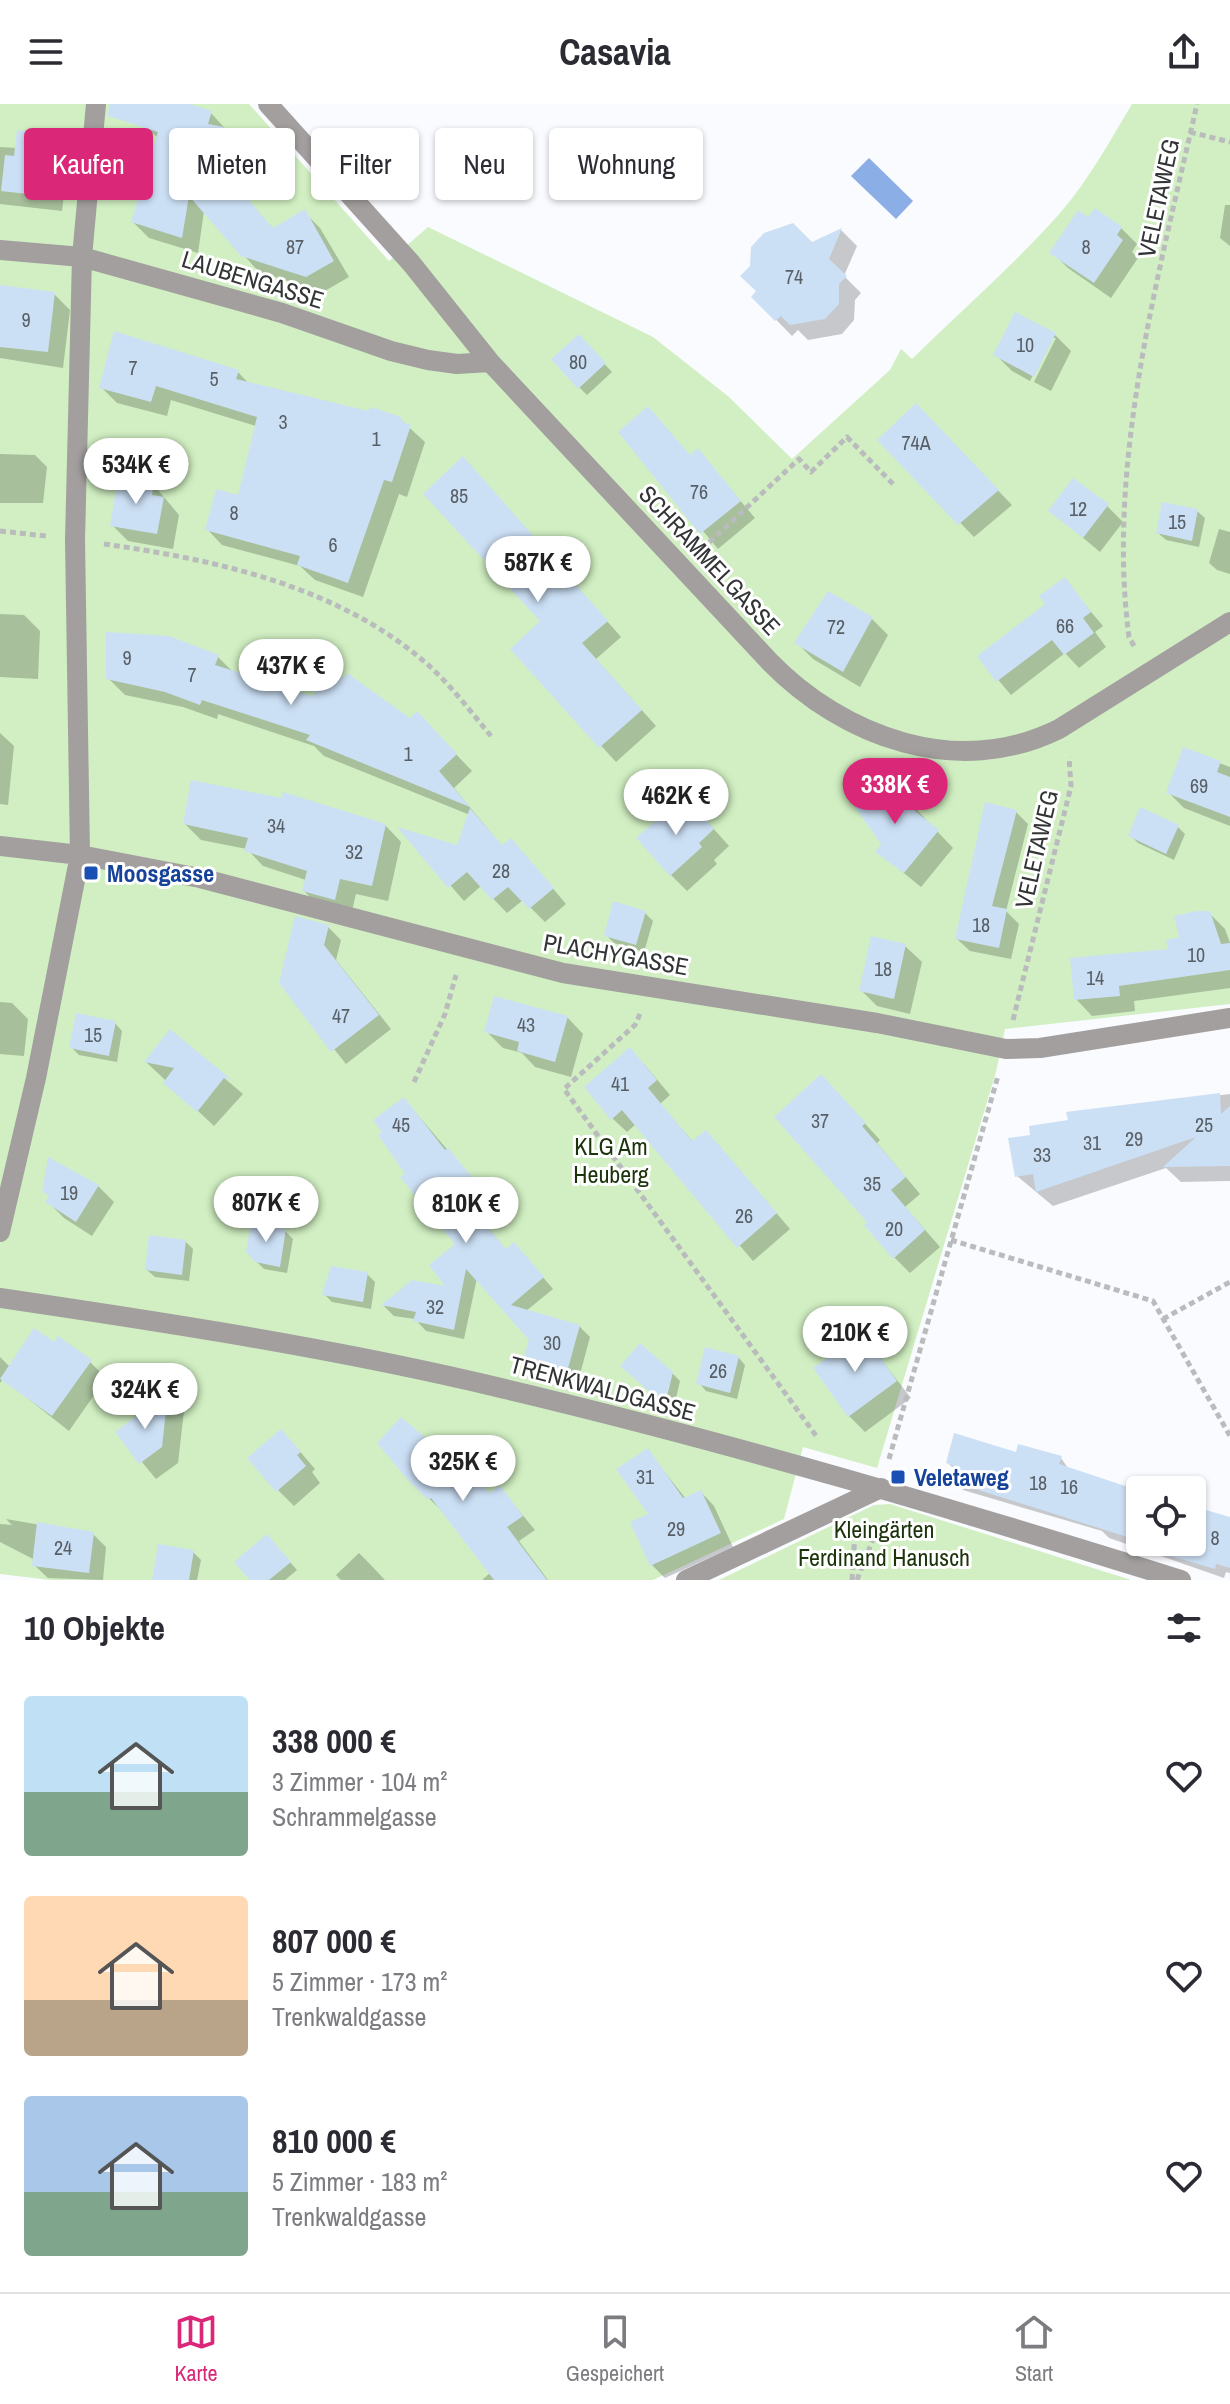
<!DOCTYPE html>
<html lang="de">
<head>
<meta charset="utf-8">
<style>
	:root { --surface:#fff; --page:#f7f7f7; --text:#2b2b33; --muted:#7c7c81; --line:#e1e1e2; --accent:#db2777 }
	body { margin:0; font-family:"Archivo Narrow",sans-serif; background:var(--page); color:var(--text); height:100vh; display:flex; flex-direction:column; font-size:30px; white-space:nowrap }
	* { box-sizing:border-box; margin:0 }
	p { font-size:26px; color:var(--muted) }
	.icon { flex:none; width:44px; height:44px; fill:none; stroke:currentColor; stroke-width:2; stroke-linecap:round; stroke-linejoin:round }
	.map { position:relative; height:1476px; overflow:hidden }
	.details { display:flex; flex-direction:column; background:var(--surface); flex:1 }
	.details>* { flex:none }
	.top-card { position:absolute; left:24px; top:24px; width:800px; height:72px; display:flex; gap:16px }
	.fabs { position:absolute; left:1126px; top:1372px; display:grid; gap:16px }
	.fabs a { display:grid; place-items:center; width:80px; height:80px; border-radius:8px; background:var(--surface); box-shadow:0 2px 6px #0004; font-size:40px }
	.price { position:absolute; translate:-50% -68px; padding:0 18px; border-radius:28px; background:#fff; color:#222; font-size:26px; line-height:52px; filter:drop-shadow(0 2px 4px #0008) }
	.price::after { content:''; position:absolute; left:50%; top:48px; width:24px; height:18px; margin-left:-12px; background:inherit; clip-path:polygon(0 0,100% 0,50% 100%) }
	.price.on { background:var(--accent); color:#fff }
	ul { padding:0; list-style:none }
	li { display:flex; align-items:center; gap:24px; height:200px; padding:0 24px }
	li span { display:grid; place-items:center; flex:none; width:224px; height:160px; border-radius:8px; color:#555 }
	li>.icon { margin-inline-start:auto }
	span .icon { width:96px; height:96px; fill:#fffc; stroke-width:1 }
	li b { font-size:34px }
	h2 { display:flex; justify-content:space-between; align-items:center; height:96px; padding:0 24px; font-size:34px }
	.pill { padding:0 28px; border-radius:8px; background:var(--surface); box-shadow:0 2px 6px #0004; font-size:28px; line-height:72px }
	.pill.on { background:var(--accent); color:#fff }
	header { display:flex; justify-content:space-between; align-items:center; height:104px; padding:0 24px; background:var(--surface); font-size:36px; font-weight:800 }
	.menu { display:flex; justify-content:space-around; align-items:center; height:112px; border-top:2px solid var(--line); background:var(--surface); font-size:22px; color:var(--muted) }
	.menu a { display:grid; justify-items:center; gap:4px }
	.menu .on { color:var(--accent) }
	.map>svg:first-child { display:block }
	.green { fill:#d1efc2 }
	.water { fill:#8caee6 }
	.shadow { fill:#0003 }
	.building { fill:#cce0f5 }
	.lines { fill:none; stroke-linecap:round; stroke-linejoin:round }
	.path { stroke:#b9bbbd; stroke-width:5; stroke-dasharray:6 4; stroke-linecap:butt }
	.lane { stroke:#a29f9e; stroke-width:20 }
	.street { stroke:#a29f9e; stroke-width:20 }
	.transit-dot { fill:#1a4fb4; stroke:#fff; stroke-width:3 }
	.labels { text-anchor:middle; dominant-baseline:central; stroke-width:6; stroke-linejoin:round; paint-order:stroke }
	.number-label { font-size:20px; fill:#585f66 }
	.street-label { font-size:24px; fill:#323436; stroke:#fff }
	.transit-label { font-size:24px; font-weight:bold; fill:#164399; stroke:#fff; text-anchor:start }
	.park-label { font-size:24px; fill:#1b340b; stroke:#fff }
</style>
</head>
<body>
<header><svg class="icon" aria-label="menu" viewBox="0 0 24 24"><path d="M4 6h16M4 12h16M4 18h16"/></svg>Casavia<svg class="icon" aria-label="share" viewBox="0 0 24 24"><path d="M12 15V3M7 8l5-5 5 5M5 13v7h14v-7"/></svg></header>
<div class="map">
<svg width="1230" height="1476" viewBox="0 0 1230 1476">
	<rect width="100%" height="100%" fill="#f9fbfe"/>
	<path class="green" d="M0,0H249L389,157L428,123L653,233L729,293L792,355L890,266L901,245L912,255C962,206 1015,160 1061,108C1089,75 1110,37 1132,0H1230V900L1005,925L996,968L877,1364L803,1343L784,1415L653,1476H51L0,1470Z
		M890,1400L1131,1476H719L874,1401Z"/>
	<path class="water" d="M869,54L913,97L896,115L851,72Z"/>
	<path class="shadow" d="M153,0H183L211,9L239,40L220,63L274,126L304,108L320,124L349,173L323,188L259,168L204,107L198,149L149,134L133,118L158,34L146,23Z
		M52,32L69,48L62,107L0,100V43L17,44Z
		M1225,101H1230V142L1220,134Z
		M1089,115L1121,124L1137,140L1132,148L1138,154L1111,194L1068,164L1052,148Z
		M841,126L857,142L844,172L861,189L855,196L854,216L842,230L808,236L798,226L792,232L754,193L811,140Z
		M0,183L54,190L70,206L63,264L0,254Z
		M1055,231L1071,247L1051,287L1034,278L1056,234H1051L1030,277L1012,267L996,251Z
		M579,233L612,268L587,291L579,283Z
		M238,268L250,281L400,315L425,338L407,393L399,390L363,493L315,476L300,462L222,441L207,425L240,394L256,322L171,296L167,312L117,299L101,283Z
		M916,302L1012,401L974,433L880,336Z
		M621,328L691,353L698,347L755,414L718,445Z
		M0,350L35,351L47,363L43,399H0Z
		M478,370L621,533L596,555L656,622L616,658L513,545L543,517Z
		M153,380L179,411L173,445L128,437L112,421Z
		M1107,402L1123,418L1100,448L1051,407Z
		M1197,407L1205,414L1199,443L1166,436L1158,429Z
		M1219,425L1230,428V470L1217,466L1209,459Z
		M1064,476L1103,522L1095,528L1106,543L1079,564L1065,549L1011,591L979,553L1048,500Z
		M0,510L24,511L40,527L38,575L0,573Z
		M872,515L888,531L860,583L813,555L797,539Z
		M218,553L234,569L313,594L410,617L433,626L472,667L454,684L503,743L524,750L566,800L545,818L523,796L507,809L481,782L464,797L403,727L458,743L470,711L324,652L314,642L218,610L217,615L183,603L125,591L108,574Z
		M0,629L14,642L8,701L0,700Z
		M1184,646L1230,663V722L1184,704L1168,688Z
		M898,686L953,744L921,783L878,748L883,740L888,692Z
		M1016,708L1028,720L1006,807L1019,820L1011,855L970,847L957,835Z
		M673,712L704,714L729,742L714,756L717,760L687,787L671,771Z
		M185,720L385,721L401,738L388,797L356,790L351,811L320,803L304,787L306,776L263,762L247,745L201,736Z
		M1178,723L1185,730L1174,756L1138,739L1130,731Z
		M645,809L653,817L644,848L614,839L606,831Z
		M1209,809L1225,825L1230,839V884L1134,897L1135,907L1092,912L1076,895L1171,847Z
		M328,823L341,836L336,856L391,925L346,960L281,878Z
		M905,842L922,858L910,910L877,902L861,886Z
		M0,898L12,899L28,915L24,952L0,950Z
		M567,913L583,930L571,973L535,963L522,949L503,944L487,928Z
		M115,919L122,927L117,958L79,951L71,943Z
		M170,928L243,990L214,1022L146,958Z
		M644,960L670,991L660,1000L694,1039L720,1043L790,1125L753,1157L636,1020L627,1028L612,1014Z
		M837,989L880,1036L877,1039L920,1090L905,1103L940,1143L910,1169L894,1153Z
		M1230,990V1077L1181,1078L1166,1064L1053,1102L1017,1072L1032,1033L1070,1018L1069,1009Z
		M404,995L481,1085L466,1097L507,1147L524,1151L553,1185L526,1207L579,1222L590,1233L578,1278L536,1266L526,1256L531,1236L477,1174L464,1235L426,1227L415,1215L394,1212L384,1202L450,1185L458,1141L407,1070Z
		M98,1082L114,1098L92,1132L64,1114L48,1098L51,1093Z
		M285,1127L293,1135L287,1169L264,1165L256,1157Z
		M185,1137L193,1145L189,1177L155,1173L147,1166Z
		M367,1170L375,1178L371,1205L332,1198L324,1190Z
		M862,1231L911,1294L865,1328L849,1312Z
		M54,1241L90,1258L106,1274L69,1327L3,1275L0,1279V1253L9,1262Z
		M738,1253L745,1261L737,1295L706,1287L699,1279Z
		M630,1269H672L680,1277L673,1307Z
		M168,1291L184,1307L178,1359L156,1375L117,1328Z
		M297,1344L315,1365L312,1368L320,1379L294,1402L278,1386Z
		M648,1347L686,1395L701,1388L714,1402L733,1443L665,1474L651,1460Z
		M1018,1350L1061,1354L1070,1367L1140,1389V1438H1192V1404L1230,1416V1469L1226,1468L1224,1474L1109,1434L1102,1427L963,1386L953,1376L955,1366L948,1359Z
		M408,1374L490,1392L500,1384L535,1426L519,1437L548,1476H482L490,1469L443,1408Z
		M6,1415L93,1430L106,1443L103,1476L48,1474L34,1461L35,1456L0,1438V1420L12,1421Z
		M274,1440L297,1466L285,1476H252Z
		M193,1448L201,1456L197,1476H156Z
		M359,1449L366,1456L385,1476H341L336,1471Z"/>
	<path class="building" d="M109,0H190L212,7L208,20L224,23L205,46L273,124L305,105L334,157L306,173L241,152L189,92L182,134L131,118L158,28L108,12Z
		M17,26L53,30L46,92L1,87L5,51L14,52Z
		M1095,104L1122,123L1117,131L1123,136L1094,179L1049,149L1078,106L1088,113Z
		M793,119L812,138L842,124L829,155L847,172L839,180V200L825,215L790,221L781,212L775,217L751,193L756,187L740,172L750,162L751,143L764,129Z
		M0,181L55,188L48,248L0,243Z
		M1015,208L1056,229L1034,273L993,251Z
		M114,227L239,266L236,275L368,307L371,303L401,313L403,318L411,321L392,378L384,376L348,479L297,461L300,452L205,426L216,385L238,391L257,313L156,282L151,298L99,284Z
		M579,230L606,259L578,285L551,255Z
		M916,299L999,386L958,421L877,336Z
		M648,302L690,351L698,344L741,397L700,430L618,328Z
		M463,352L608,517L582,539L642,606L599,644L510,545L540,517L423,390Z
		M118,372L154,378L152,391L164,393L157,430L110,422Z
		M1073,374L1109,400L1083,434L1048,407Z
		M1162,398L1198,405L1192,437L1156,429Z
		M1065,473L1091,508L1083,514L1094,529L1064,551L1052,536L996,578L977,552L1045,500L1039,492Z
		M828,487L873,513L843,568L794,539Z
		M106,528L169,532L219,551L215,561L312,592L327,571L330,573L333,567L343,574L347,569L410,614L417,607L457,650L439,667L470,703L306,636L310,631L202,596L200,601L165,588L106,575Z
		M1183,643L1221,657L1217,668L1230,673V713L1166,689Z
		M191,676L281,694L283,688L386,720L372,782L340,775L335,796L302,787L307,767L244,747L248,734L183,720Z
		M879,680L887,691L898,683L910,703L939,726L904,769L875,748L881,740L852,699Z
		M688,695L714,725L699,739L702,743L670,772L636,734L669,705L672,709Z
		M985,698L1017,706L992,802L1007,805L999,844L955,835Z
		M1140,703L1179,721L1166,750L1128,732Z
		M470,704L502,741L511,734L554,784L529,805L508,783L492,796L467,768L448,784L397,723L457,741Z
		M613,797L646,807L636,841L604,832Z
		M1196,807H1210L1221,840L1230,839V866L1119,882L1120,892L1074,896L1070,854L1168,845L1166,836L1179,833L1174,812Z
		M295,812L329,821L324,841L379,911L331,948L279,879Z
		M871,832L906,840L894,895L859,887Z
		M494,892L568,912L555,958L517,947L519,938L484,928Z
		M76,909L116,917L109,952L69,944Z
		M170,925L232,976L224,974L197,1008L163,979L174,964L144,958Z
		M630,943L657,976L648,984L692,1037L706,1026L777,1109L737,1144L622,1006L611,1016L584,983Z
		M821,970L866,1019L862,1022L906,1073L891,1086L925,1126L893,1155L864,1121L867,1118L774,1013Z
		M1220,989L1221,1010L1230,1002V1062L1163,1063L1196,1033L1036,1088L1033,1070L1015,1073L1008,1034L1030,1031L1029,1022L1068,1016L1066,1008Z
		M404,993L445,1046L448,1044L472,1073L456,1085L506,1145L514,1138L544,1173L511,1201L580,1221L567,1268L523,1256L529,1236L466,1165L454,1226L413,1217L416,1208L381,1201L412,1176L445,1182L429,1161L455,1140L400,1073L405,1070L378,1031L382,1028L373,1016Z
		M48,1053L99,1081L76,1118L45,1098L49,1092L42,1087Z
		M251,1119L286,1125L280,1163L255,1158L246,1148Z
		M149,1131L186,1136L182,1171L145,1166Z
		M331,1162L368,1168L363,1198L322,1191Z
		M34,1224L54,1238L58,1232L92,1256L52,1312L0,1275Z
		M862,1228L897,1277L848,1313L813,1264Z
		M640,1239L673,1268L665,1301L620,1262Z
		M705,1243L739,1252L730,1289L696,1280Z
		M168,1288L162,1343L139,1360L115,1328Z
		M401,1313L427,1335L430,1333L490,1389L500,1381L523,1412L507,1423L547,1476H494L431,1394L428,1396L407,1375L377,1339Z
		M281,1325L301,1348L297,1351L306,1362L276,1388L247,1354Z
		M954,1329L1016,1348L1018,1340L1062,1352L1059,1360L1140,1387V1437L950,1377L954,1362L946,1359Z
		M648,1344L683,1394L701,1386L721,1429L650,1462L630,1418L648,1410L616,1365Z
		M1192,1402L1230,1413V1464L1216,1460L1215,1465L1154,1447L1155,1442L1142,1438H1192Z
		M37,1418L94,1428L89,1469L32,1462Z
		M267,1430L291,1458L269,1476H250L234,1458Z
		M158,1440L194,1446L189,1476H152Z"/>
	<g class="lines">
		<path class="path" d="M1190,28L1230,38
			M0,427L46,432
			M104,440C217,456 337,482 426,559C450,580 471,608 491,632
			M702,445L799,355L811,368L847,333L894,381
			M1134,542L1129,533C1106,359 1159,170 1197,0
			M640,910L635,921L564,985L817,1333
			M1013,916L1071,682L1069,653
			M414,978L445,910L456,871
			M951,1136L1153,1197L1230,1332
			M1163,1215L1230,1178
			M889,1355L998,972
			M852,1476L855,1429
			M857,1476L879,1420"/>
		<path class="lane" d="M686,1476L881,1384"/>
		<path class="street" d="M268,0L411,159L490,258L769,557C844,634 958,675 1059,625L1230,518
			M0,146L82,153L282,209L391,247L428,256L457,260L490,258
			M0,742L80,751L200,774L563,869L877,919L1006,945L1040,944L1230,914
			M0,1128L36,974L80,751L75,436L82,153L96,0
			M0,1194C169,1219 339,1245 505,1285C733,1339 957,1406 1181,1476"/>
	</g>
	<g class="transit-dot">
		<rect x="83" y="761" width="16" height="16" rx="4"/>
		<rect x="890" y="1365" width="16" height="16" rx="4"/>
	</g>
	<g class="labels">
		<g class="number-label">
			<text x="295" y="142">87</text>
			<text x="1086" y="142">8</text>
			<text x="794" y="172">74</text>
			<text x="26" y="215">9</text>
			<text x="1025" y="240">10</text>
			<text x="578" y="257">80</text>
			<text x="133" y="263">7</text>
			<text x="214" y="274">5</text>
			<text x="283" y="317">3</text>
			<text x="376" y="334">1</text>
			<text x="916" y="338">74A</text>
			<text x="699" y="387">76</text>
			<text x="459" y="391">85</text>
			<text x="1078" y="404">12</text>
			<text x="234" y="408">8</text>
			<text x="1177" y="417">15</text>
			<text x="333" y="440">6</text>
			<text x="1065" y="521">66</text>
			<text x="836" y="522">72</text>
			<text x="127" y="553">9</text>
			<text x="192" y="570">7</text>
			<text x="408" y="649">1</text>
			<text x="1199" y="681">69</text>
			<text x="276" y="721">34</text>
			<text x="354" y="747">32</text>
			<text x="501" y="766">28</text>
			<text x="981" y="820">18</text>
			<text x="1196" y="850">10</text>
			<text x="883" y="864">18</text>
			<text x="1095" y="873">14</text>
			<text x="341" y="911">47</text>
			<text x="526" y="920">43</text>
			<text x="93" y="930">15</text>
			<text x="620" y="979">41</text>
			<text x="820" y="1016">37</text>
			<text x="401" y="1020">45</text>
			<text x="1204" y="1020">25</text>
			<text x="1134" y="1034">29</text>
			<text x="1092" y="1038">31</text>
			<text x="1042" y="1050">33</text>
			<text x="872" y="1079">35</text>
			<text x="69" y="1088">19</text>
			<text x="744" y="1111">26</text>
			<text x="894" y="1124">20</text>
			<text x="435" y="1202">32</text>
			<text x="552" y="1238">30</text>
			<text x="718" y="1266">26</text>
			<text x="645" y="1372">31</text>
			<text x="1038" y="1378">18</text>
			<text x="1069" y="1382">16</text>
			<text x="676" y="1424">29</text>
			<text x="1215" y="1433">8</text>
			<text x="63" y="1443">24</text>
		</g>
		<g class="street-label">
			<text transform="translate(1158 94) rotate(-78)">VELETAWEG</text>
			<text transform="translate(253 175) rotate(17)">LAUBENGASSE</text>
			<text transform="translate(710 456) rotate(47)">SCHRAMMELGASSE</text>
			<text transform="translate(1036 745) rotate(-77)">VELETAWEG</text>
			<text transform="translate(616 850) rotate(10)">PLACHYGASSE</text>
			<text transform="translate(603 1284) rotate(15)">TRENKWALDGASSE</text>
		</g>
		<g class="transit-label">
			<text x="107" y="769">Moosgasse</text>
			<text x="914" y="1373">Veletaweg</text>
		</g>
		<g class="park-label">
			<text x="611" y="1042">KLG Am<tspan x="611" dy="28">Heuberg</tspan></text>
			<text x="884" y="1425">Kleingärten<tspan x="884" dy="28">Ferdinand Hanusch</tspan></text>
		</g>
	</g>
</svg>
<div class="fabs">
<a><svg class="icon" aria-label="locate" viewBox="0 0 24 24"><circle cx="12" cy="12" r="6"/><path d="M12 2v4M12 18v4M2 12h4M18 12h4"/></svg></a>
</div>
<b class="price" style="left:136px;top:402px">534K €</b>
<b class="price" style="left:538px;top:500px">587K €</b>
<b class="price" style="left:291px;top:603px">437K €</b>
<b class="price on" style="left:895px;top:722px">338K €</b>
<b class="price" style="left:676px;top:733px">462K €</b>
<b class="price" style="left:266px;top:1140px">807K €</b>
<b class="price" style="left:466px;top:1141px">810K €</b>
<b class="price" style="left:855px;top:1270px">210K €</b>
<b class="price" style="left:145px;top:1327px">324K €</b>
<b class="price" style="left:463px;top:1399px">325K €</b>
<div class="top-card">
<a class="pill on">Kaufen</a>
<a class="pill">Mieten</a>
<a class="pill">Filter</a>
<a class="pill">Neu</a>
<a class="pill">Wohnung</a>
</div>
</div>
<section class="details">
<h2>10 Objekte<svg class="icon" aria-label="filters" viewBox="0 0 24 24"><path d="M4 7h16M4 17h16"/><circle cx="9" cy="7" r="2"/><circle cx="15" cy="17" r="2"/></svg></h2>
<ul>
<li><span style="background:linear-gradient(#bfe0f5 60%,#7fa58c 0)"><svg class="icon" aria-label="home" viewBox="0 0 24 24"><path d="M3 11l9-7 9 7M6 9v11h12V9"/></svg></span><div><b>338 000 €</b><p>3 Zimmer · 104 m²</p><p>Schrammelgasse</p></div><svg class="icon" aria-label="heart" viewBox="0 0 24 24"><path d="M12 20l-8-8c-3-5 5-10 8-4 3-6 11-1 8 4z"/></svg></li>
<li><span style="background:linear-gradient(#ffd9b3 65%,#b9a48a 0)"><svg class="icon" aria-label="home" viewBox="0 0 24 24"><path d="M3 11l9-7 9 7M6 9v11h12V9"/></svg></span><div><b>807 000 €</b><p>5 Zimmer · 173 m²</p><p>Trenkwaldgasse</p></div><svg class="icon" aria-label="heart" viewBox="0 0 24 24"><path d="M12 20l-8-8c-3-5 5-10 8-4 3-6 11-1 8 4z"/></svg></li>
<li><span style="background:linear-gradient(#a9c7e8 60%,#7fa58c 0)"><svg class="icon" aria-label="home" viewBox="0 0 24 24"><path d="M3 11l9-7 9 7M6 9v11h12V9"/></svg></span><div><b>810 000 €</b><p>5 Zimmer · 183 m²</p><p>Trenkwaldgasse</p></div><svg class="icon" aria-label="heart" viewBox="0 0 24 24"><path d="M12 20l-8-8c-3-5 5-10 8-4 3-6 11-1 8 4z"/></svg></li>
</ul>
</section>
<nav class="menu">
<a class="on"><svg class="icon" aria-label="map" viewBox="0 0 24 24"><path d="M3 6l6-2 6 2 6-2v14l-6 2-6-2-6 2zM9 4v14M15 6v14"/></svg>Karte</a>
<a><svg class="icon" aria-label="saved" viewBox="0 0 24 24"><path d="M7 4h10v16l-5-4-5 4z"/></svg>Gespeichert</a>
<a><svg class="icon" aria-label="home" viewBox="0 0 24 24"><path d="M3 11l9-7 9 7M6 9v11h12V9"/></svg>Start</a>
</nav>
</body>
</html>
